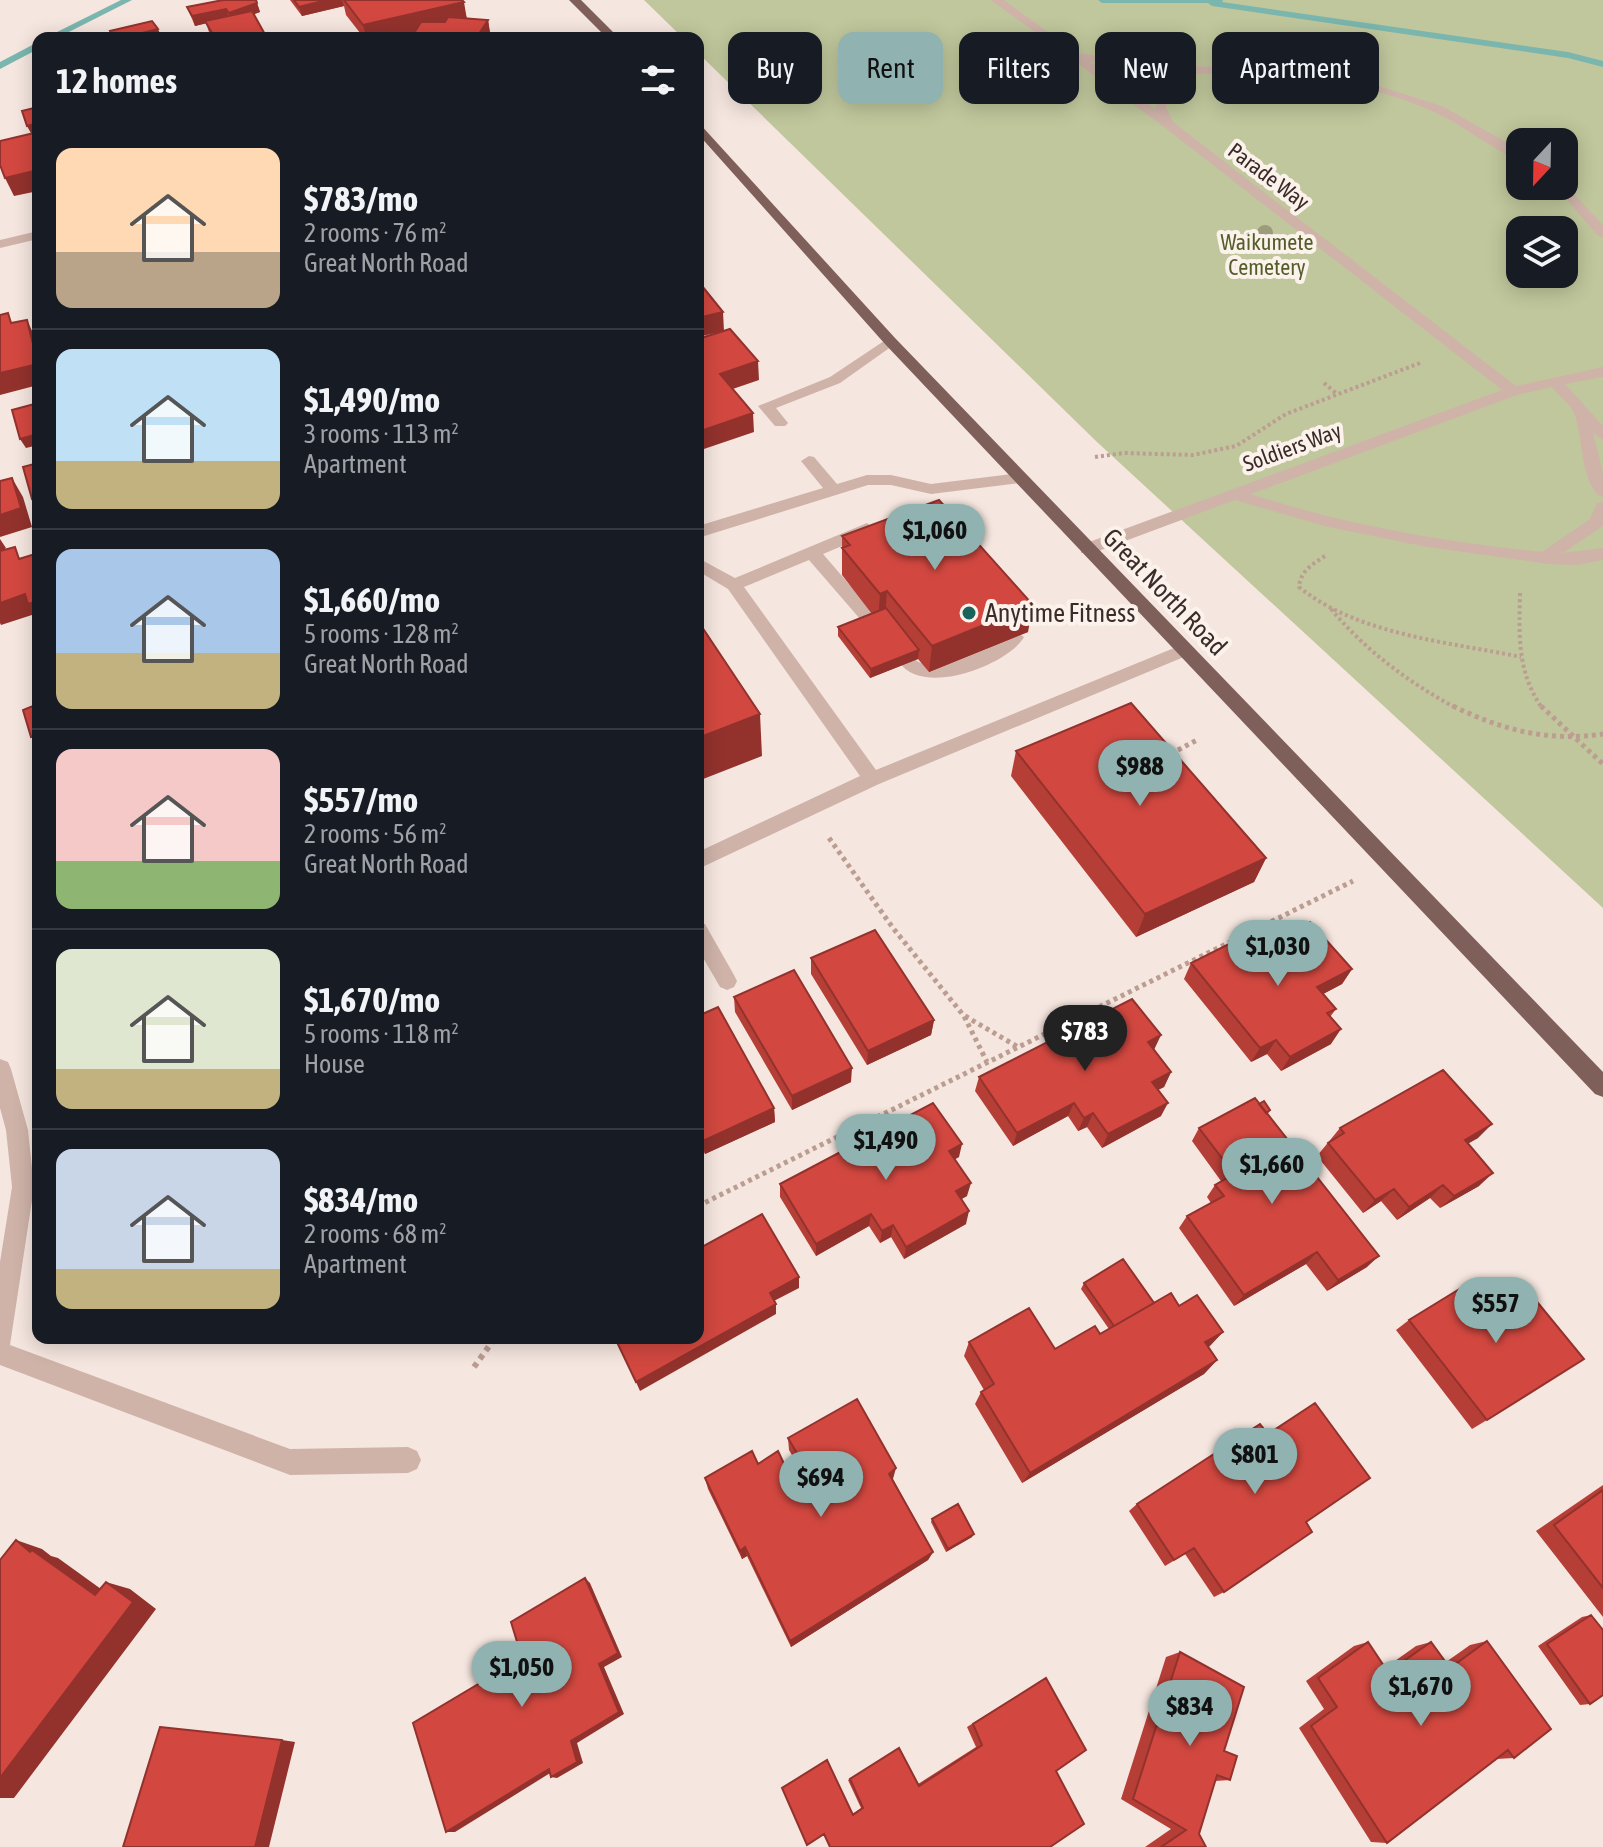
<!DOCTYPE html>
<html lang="en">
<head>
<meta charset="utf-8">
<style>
	:root { --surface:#171b24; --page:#20242c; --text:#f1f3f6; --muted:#9ea1a6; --line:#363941; --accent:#90b2b0 }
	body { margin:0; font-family:"Asap Condensed",sans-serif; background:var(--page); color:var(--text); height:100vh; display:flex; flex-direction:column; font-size:30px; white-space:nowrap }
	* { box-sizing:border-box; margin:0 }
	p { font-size:26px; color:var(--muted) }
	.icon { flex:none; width:44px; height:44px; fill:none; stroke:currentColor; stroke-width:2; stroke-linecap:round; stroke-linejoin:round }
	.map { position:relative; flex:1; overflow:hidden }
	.side { position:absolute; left:32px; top:32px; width:672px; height:1312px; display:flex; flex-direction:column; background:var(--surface); border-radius:16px; box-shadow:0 4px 20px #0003 }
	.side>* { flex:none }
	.banner { position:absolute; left:728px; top:32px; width:754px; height:72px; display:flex; gap:16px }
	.needle { width:52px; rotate:202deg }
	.controls { position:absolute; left:1506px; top:128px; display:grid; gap:16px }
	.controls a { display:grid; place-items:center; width:72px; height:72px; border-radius:16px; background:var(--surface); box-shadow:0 4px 20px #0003; font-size:40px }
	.price { position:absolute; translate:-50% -68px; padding:0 18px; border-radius:28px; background:var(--accent); color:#111; font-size:26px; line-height:52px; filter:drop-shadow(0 2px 4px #0008) }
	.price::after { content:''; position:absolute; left:50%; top:48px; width:24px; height:18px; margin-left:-12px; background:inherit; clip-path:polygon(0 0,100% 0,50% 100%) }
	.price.active { background:#222; color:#fff }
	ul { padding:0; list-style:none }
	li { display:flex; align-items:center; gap:24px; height:200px; padding:0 24px }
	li+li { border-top:2px solid var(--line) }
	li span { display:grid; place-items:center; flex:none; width:224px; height:160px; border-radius:16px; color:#555 }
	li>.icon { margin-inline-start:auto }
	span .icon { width:96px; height:96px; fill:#fffc; stroke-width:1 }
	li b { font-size:34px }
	h2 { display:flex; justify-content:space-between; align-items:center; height:96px; padding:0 24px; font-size:34px }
	.pill { padding:0 28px; border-radius:16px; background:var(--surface); box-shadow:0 4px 20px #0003; font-size:28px; line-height:72px }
	.pill.active { background:var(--accent); color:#111 }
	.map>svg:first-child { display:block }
	.green { fill:#c0c79c; fill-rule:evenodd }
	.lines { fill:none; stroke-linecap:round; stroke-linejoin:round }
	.stream { fill:#7ab6ae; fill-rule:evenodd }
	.path-far2 { stroke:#bc9d92; stroke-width:4; stroke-dasharray:3 3; stroke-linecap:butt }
	.path-far1 { stroke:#bc9d92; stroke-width:5; stroke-dasharray:4 4; stroke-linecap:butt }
	.path { stroke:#bc9d92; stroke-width:6; stroke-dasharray:5 5; stroke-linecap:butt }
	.lane { fill:#cfb3a9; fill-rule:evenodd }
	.street { fill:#cfb3a9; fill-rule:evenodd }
	.primary { fill:#7f5f59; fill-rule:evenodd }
	.tree { fill:#9c9b7b }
	.wall { fill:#b53e37 }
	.shaded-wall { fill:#93322d }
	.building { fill:#d24840; stroke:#93322d; stroke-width:2 }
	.poi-dot { fill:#19635a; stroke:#fcf2ec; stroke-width:3 }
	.labels { text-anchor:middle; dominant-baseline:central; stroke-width:8; stroke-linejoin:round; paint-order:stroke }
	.far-street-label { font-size:22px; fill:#3c2c29; stroke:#fcf2ec }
	.far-park-label { font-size:22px; fill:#545d2a; stroke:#fcf2ec }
	.street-label { font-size:26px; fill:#3c2c29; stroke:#fcf2ec }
	.poi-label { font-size:26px; fill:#3c2c29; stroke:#fcf2ec; text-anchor:start }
</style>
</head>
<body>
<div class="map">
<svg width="1603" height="1847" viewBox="0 0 1603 1847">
	<rect width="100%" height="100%" fill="#f5e6df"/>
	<path class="green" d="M644,0H1603V908L1097,442L698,53V38H683ZM1520,142H1564V186H1520ZM1520,230H1564V274H1520Z"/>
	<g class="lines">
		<path class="stream" d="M121,0H132L57,38H45Z
			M1098,0H1223L1222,2L1568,52L1603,61V67L1568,58L1212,6L1208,3H1102Z
			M38,42V49L0,69V62Z"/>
		<path class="path-far2" d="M1324,383L1337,394
			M1095,457L1124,453L1193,455L1236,446L1286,414L1420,363
			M1325,556C1313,564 1300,571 1299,587C1358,635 1449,642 1521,657
			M1520,593C1519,635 1517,672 1542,708
			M1331,609C1366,651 1408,682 1456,708"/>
		<path class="path-far1" d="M1453,706C1502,730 1548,742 1603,734
			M1541,706L1603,764
			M1178,750L1197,740
			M829,838L893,928L964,1016L987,1062
			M965,1016L1018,1047
			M698,1206L1353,881"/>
		<path class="path" d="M474,1367L495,1338"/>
		<path class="lane" d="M991,0H1004L1077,53L1176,66L1270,68L1356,79L1442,106L1520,150V160C1493,151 1462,124 1434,112C1355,75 1266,73 1180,74L1166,107L1173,122L1516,386L1603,367V377L1565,384L1603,426V440L1593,433L1603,472V497C1580,489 1583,429 1573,411C1568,402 1558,395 1552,387L1517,395L1251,494C1345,525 1444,542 1542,552L1590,519L1597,503L1603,502V526L1563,553L1603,548V560L1576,565L1549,564L1427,547L1328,527L1235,500L1093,553H1081V545L1502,390L1164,127ZM1089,61L1169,73L1155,109Z
			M1564,183L1603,225V237L1598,236L1555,186H1564Z
			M890,337L895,338V344L840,383L776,408L788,423L785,426H775L758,406L830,377Z
			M809,456L814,457L837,484L867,475H891L931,484L1020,473L1028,478L1020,483L931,494L891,485H868L698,538V526L823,488L801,461Z
			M867,523L875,529L873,533L823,554L879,619L882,623L879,627H867L809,560L744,587L876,770L1179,646H1191L1194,650L1191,654L879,784L698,869V852L860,776L728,589L698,571V558L735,578Z
			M1015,631L1024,637C1008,665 923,697 900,663L909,657L925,665H945L1005,640L1009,633Z
			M698,922L705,924L734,975L737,981L734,987L727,990L720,987L698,949Z"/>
		<path class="street" d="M38,231V239L0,248V240Z
			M0,1059L8,1062L11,1069L28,1130L34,1187L10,1345L290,1449L408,1447L417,1451L421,1460L417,1469L408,1473L290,1475L0,1365V1262L12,1187L6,1130L0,1108Z"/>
		<path class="primary" d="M569,0H581L619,38H607Z
			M698,122L895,338L1603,1072V1097L1595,1094L885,344L698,134Z"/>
	</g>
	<g class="tree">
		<circle cx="1145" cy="84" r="7"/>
		<circle cx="1265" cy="233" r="8"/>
	</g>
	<path class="wall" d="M290,0H462L467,19L488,20L490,35L503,36V38H411L415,32L391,38H364L346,15L344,6L302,16Z
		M257,3L260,12L254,14L267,38H211L206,23L195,26L187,7Z
		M842,536L1028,632L929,672L918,659L870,678L838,636V627L872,614L842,575Z
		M1016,751L1266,858L1254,882L1136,937L1011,776Z
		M1240,957L1352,969L1342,984L1323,994L1336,1009L1330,1017L1331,1044L1281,1071L1267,1054L1251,1062L1184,979L1191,963Z
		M811,958L934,1020L931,1035L867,1065L811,974Z
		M734,997L851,1082L792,1110L735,1012Z
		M698,1016L774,1108L775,1122L705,1154L698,1141Z
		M1154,1049L1171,1072L1164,1087L1158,1090L1161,1116L1102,1148L1087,1127L1078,1131L1068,1116L1013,1146L975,1091L979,1077Z
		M1259,1104L1270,1110L1267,1115L1367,1267L1327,1291L1306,1264L1234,1306L1179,1228L1187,1216L1211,1203L1207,1197L1215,1185L1221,1181L1192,1141L1199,1128Z
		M1340,1128L1478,1138L1468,1143L1479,1186L1440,1208L1430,1198L1397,1220L1381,1201L1363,1213L1317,1156Z
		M959,1157L955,1159L967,1196L961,1199L966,1224L904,1259L891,1237L880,1243L869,1226L816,1256L780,1197V1184Z
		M1084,1283L1154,1303L1179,1306L1223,1332L1208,1347L1217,1360L1204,1374L1022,1483L975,1404L981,1392L984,1390L964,1356L969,1342L1055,1349L1100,1334L1109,1329L1081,1289Z
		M1409,1320L1487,1420L1472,1429L1396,1330Z
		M788,1438L893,1479L933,1552L928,1560L791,1647L747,1556L742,1559L708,1489L705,1478L786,1468L796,1462L789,1450Z
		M1603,1485V1617L1536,1531Z
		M1137,1504L1306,1522L1224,1592L1214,1597L1185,1554L1165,1566L1129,1511Z
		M932,1519L972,1537L946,1552L931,1522Z
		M1591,1615L1590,1704L1580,1705L1538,1646L1582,1617Z
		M1487,1641L1514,1758L1496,1759L1387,1843L1371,1842L1299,1728L1324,1709L1306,1681L1354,1646L1368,1642L1385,1668L1416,1646L1431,1642L1446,1662L1470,1645Z
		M1180,1652L1224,1751L1230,1780L1215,1781L1199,1834L1206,1847H1145L1171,1829L1121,1799L1166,1657Z
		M1046,1678L1086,1750L829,1847L852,1814L861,1808L848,1780L899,1748L918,1784L976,1747L967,1727Z"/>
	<path class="shaded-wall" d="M327,0H342L344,6L302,16L299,7Z
		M464,2L467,20L391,38H367L363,25Z
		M257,3L260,12L232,22L229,13Z
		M226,9L229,18L195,26L192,16Z
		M488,20L491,38L479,34Z
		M158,29L162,38H123Z
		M38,123V134L32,135L27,126Z
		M38,170V191L14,196L5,178Z
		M723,312L724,331L698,337V318Z
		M27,320L38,344V360Z
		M758,361L759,380L721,393L720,374Z
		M38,364V385L0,395V373Z
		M753,413L754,432L698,451V432Z
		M38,434V445L26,448L20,439Z
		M12,478L23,497L32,527L0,537V515Z
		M38,497V509L32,499Z
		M0,539L6,548L0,553Z
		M887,591L885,618L878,621L880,594Z
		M25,594L38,601V619L35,614L1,625L0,623V603Z
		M1033,605L1028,632L929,672L932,646Z
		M919,650L918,659L870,678L871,669Z
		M760,714L762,756L698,781V738Z
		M38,735V747L31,737Z
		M1266,858L1254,882L1136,937L1145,914Z
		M1352,969L1342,984L1308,1002L1317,987Z
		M934,1020L931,1035L867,1065L868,1051Z
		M1341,1029L1331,1044L1281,1071L1290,1057Z
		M1161,1035L1154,1050L1148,1042Z
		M1276,1040L1267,1054L1251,1062L1260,1048Z
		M852,1068L851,1082L792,1110V1096Z
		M1171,1072L1164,1087L1145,1096L1152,1082Z
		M1074,1103L1068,1116L1013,1146L1017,1133Z
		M1168,1103L1161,1116L1102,1148L1108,1134Z
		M774,1108L775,1122L705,1154L703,1141Z
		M1093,1113L1087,1127L1078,1131L1084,1118Z
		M1492,1124L1478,1138L1452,1153L1465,1140Z
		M962,1144L959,1157L946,1164L949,1151Z
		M1493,1173L1479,1186L1440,1208L1454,1196Z
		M971,1183L967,1196L953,1204L956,1191Z
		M1443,1185L1430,1198L1397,1220L1409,1207Z
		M1394,1189L1381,1201L1363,1213L1375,1200Z
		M969,1211L966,1224L904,1259L906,1247Z
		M871,1214L869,1226L816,1256V1244Z
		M893,1225L891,1237L880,1243L882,1231Z
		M1317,1252L1306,1264L1234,1306L1244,1295Z
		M1379,1256L1367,1267L1327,1291L1338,1280Z
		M799,1277V1288L770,1303V1293Z
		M776,1304V1314L640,1391L636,1382Z
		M1223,1332L1210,1346L1193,1357L1205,1342Z
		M1217,1360L1204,1374L1022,1483L1030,1473Z
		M896,1468L893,1479L886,1484L889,1474Z
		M974,1534L972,1537L946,1552L948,1549Z
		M16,1540L42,1549L51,1556L58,1558L119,1602L95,1595L30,1552Z
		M745,1547L747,1556L742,1559L740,1551Z
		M933,1552L928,1560L791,1647L790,1641Z
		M585,1578L590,1583L622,1657L604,1667L624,1714L577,1743L583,1763L557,1778L551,1777L599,1664Z
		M106,1582L130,1589L156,1609L14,1798H0V1778Z
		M282,1740L295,1742L269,1847H255Z
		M549,1769L555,1770L455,1832H446Z"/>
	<path class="building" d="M223,0H256L257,3L229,13L226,9L192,16L187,7Z
		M294,0H327L299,7Z
		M344,0H462L464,2L363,25Z
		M252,11L267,38H215L205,21Z
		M448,17L488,20L479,34L503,36L502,38H411L421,22H445Z
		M152,21L158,29L123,38H114L110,31Z
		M379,35L381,38H364Z
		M38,107V123L27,126L22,111Z
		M38,132V170L5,178L0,165V141Z
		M698,281L723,312L698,318Z
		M8,313L11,323L27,320L38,364L0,373V315Z
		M730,329L758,361L720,374L753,413L698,432V339Z
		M38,403V434L20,439L12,410Z
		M38,463V497L32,499L23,467Z
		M12,478L21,508L0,515V481Z
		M939,500L1033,605L932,646L887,591L880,594L842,548L850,545L842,536Z
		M15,547L19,559L38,553V601L28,604L25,594L0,603V551Z
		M886,608L919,650L871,669L838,627Z
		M698,621L760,714L698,738Z
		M1131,703L1266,858L1145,914L1016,751Z
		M38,704V735L31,737L23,710Z
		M1310,922L1352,969L1317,987L1336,1009L1327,1013L1341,1029L1290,1057L1276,1040L1260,1048L1191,963L1229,944L1240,957Z
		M875,930L934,1020L868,1051L811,958Z
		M794,970L852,1068L792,1096L734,997Z
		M1132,999L1161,1035L1148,1042L1171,1072L1152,1082L1168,1103L1108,1134L1093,1113L1084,1118L1074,1103L1017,1133L979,1077Z
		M718,1007L774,1108L703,1141L698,1132V1016Z
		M1443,1070L1492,1124L1465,1140L1493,1173L1454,1196L1443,1185L1409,1207L1394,1189L1375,1200L1328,1143L1344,1133L1340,1128Z
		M1255,1098L1379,1256L1338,1280L1317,1252L1244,1295L1187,1216L1224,1196L1215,1185L1234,1174L1199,1128Z
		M1264,1101L1270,1110L1266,1113L1259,1104Z
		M933,1103L962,1144L949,1151L971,1183L956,1191L969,1211L906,1247L893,1225L882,1231L871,1214L816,1244L780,1184Z
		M762,1214L799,1277L770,1293L776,1304L636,1382L615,1338H698V1249Z
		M1123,1259L1154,1303L1114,1326L1084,1283Z
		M1520,1281L1584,1359L1487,1420L1409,1320L1466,1285L1481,1304Z
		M1171,1293L1179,1306L1197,1295L1223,1332L1205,1342L1217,1360L1030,1473L981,1392L994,1384L969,1342L1029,1308L1055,1349L1095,1326L1100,1334Z
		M857,1399L896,1468L889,1474L933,1552L790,1641L745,1547L740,1551L705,1478L752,1451L758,1464L778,1451L786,1468L801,1460L788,1438Z
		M1315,1403L1370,1478L1306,1522L1312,1532L1224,1592L1194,1548L1174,1560L1137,1504L1260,1424L1268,1434Z
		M1603,1490V1588L1554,1525Z
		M958,1504L974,1534L948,1549L932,1519Z
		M16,1540L30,1552L32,1550L95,1595L106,1582L133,1602L0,1778V1560Z
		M585,1578L618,1653L599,1664L619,1712L571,1741L577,1762L551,1777L549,1769L446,1832L413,1723L522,1658L511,1622Z
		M1591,1615L1603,1630V1695L1590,1704L1547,1644Z
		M1487,1641L1551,1729L1514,1758L1508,1750L1387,1843L1311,1726L1337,1707L1318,1678L1368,1642L1388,1672L1431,1642L1450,1668Z
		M1180,1652L1244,1687L1224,1751L1237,1756L1230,1780L1217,1775L1199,1834L1206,1847H1161L1186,1830L1133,1799Z
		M1046,1678L1086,1750L1056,1771L1084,1824L1050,1847H830L824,1834L807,1845L782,1788L827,1760L853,1815L863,1808L850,1779L899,1748L919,1786L982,1745L973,1724Z
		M160,1727L282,1740L255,1847H123Z"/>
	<circle class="poi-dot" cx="969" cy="613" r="8"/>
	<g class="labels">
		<g class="far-street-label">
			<text transform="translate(1269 176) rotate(37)">Parade Way</text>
			<text transform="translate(1292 447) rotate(-20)">Soldiers Way</text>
		</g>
		<g class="far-park-label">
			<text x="1267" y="242">Waikumete<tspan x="1267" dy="25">Cemetery</tspan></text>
		</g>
		<g class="street-label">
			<text transform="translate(1165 592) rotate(46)">Great North Road</text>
		</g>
		<g class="poi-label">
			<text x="985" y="613">Anytime Fitness</text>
		</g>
	</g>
</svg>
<div class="controls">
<a><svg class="needle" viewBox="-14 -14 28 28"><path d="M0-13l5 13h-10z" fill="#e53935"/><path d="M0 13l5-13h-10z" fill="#9ea1a6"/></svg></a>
<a><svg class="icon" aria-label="layers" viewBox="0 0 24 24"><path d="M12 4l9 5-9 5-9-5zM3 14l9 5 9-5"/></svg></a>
</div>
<b class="price" style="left:935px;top:572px">$1,060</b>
<b class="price" style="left:1140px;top:808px">$988</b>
<b class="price" style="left:1278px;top:988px">$1,030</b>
<b class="price active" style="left:1085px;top:1073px">$783</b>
<b class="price" style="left:886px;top:1182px">$1,490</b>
<b class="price" style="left:1272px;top:1206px">$1,660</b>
<b class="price" style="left:1496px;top:1345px">$557</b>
<b class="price" style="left:1255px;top:1496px">$801</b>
<b class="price" style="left:821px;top:1519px">$694</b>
<b class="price" style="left:522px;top:1709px">$1,050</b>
<b class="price" style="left:1421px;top:1728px">$1,670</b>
<b class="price" style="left:1190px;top:1748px">$834</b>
<div class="banner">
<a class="pill">Buy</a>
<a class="pill active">Rent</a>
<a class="pill">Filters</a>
<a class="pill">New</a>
<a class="pill">Apartment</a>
</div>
<section class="side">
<h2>12 homes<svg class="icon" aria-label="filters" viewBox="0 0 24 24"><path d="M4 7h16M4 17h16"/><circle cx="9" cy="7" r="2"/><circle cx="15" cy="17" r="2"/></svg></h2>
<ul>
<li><span style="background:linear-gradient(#ffd9b3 65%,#b9a48a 0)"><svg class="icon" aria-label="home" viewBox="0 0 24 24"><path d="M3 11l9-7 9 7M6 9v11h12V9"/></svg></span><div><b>$783/mo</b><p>2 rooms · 76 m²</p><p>Great North Road</p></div></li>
<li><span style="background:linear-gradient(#bfe0f5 70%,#c2b280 0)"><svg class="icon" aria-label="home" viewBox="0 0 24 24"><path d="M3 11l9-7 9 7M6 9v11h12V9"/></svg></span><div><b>$1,490/mo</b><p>3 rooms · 113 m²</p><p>Apartment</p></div></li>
<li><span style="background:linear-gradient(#a9c7e8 65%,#c2b280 0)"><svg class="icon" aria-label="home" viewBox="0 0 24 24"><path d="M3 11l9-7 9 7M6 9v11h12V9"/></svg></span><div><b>$1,660/mo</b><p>5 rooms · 128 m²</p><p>Great North Road</p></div></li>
<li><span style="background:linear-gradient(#f6c9c9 70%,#8fb573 0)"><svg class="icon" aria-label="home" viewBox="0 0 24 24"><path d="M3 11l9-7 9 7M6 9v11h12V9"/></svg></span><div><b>$557/mo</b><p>2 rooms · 56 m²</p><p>Great North Road</p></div></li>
<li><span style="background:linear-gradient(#dfe7d0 75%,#c2b280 0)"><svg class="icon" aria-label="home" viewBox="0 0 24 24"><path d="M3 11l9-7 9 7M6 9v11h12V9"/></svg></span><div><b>$1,670/mo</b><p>5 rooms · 118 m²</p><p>House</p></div></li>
<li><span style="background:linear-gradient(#c9d6e8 75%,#c2b280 0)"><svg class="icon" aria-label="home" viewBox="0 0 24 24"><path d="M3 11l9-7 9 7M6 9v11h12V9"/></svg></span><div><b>$834/mo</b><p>2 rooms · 68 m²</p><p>Apartment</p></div></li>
</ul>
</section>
</div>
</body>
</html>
